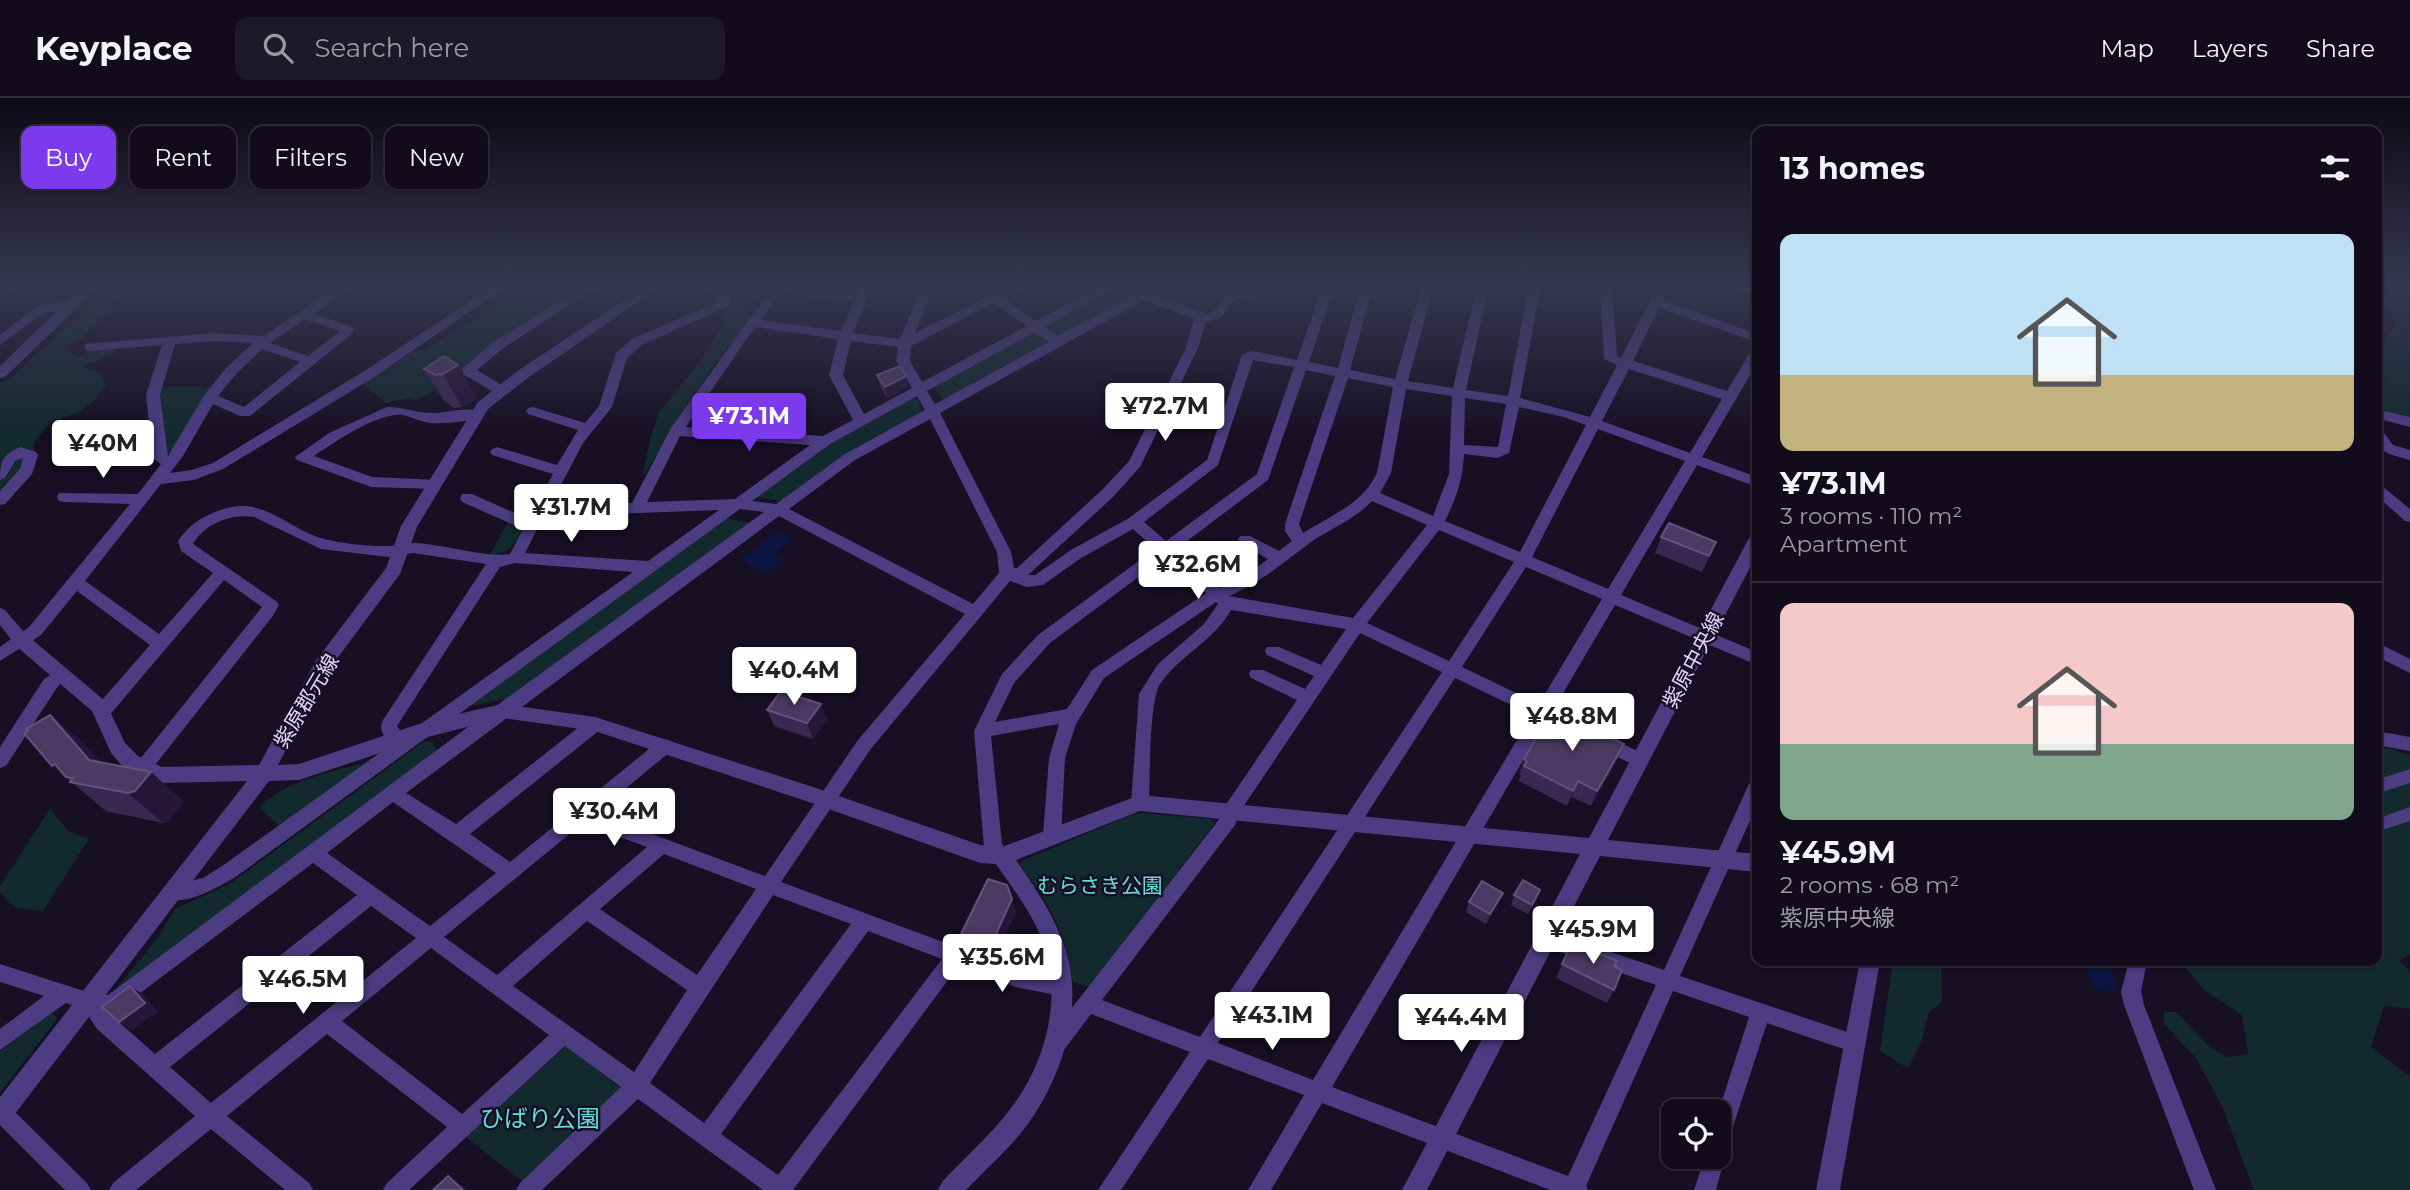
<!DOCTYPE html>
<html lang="en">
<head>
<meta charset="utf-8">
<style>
	:root { --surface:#110b1b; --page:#1e1928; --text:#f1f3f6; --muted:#9c9ba3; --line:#302b3a; --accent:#7c3aed }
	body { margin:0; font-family:Montserrat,"Noto Sans JP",sans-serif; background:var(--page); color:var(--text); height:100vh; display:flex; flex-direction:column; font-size:26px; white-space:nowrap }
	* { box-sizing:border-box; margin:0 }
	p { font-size:23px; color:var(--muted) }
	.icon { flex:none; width:38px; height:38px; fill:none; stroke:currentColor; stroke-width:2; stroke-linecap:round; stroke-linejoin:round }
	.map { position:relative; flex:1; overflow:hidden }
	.sheet { position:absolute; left:1752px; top:28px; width:630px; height:840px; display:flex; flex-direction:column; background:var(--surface); border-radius:14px; box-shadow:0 2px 5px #0004,0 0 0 2px var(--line) }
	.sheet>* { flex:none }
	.guide { position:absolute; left:21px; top:28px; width:665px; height:63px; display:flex; gap:14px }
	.tools { position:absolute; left:1661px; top:1001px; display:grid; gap:14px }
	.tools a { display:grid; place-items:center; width:70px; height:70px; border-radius:14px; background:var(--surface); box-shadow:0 2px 5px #0004,0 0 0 2px var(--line); font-size:35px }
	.price { position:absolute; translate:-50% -60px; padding:0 16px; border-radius:7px; background:#fff; color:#222; font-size:23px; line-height:46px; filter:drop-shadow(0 2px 4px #0008) }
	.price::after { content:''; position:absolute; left:50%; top:42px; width:21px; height:16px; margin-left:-10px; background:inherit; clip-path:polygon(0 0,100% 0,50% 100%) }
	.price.current { background:var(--accent); color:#fff }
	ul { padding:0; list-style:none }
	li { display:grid; align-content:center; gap:14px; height:371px; padding:0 28px }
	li+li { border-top:2px solid var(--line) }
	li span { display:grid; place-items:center; height:217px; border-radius:14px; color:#555 }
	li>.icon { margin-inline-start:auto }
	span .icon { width:126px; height:126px; fill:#fffc; stroke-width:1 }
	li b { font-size:30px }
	h2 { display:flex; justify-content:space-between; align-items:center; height:84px; padding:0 28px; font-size:30px }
	.pill { padding:0 24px; border-radius:14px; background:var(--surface); box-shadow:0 2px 5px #0004,0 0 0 2px var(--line); font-size:24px; line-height:63px }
	.pill.current { background:var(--accent); color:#fff }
	header { display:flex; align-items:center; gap:42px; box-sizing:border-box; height:98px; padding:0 35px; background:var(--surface); border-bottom:2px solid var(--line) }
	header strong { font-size:33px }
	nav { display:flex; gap:38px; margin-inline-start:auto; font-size:24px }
	.search { width:490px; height:63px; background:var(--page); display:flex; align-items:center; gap:18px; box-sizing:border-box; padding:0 24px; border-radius:14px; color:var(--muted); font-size:26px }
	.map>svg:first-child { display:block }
	.green { fill:#12292e }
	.water { fill:#0c1441 }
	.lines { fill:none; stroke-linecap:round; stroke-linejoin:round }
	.minor { fill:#4c3c82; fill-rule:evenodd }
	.tertiary { fill:#4c3c82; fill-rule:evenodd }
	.wall { fill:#392952 }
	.shaded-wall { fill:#241738 }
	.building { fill:#4b3b64; stroke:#62537c; stroke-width:2 }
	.labels { text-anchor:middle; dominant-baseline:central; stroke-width:5; stroke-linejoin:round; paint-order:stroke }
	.street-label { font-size:21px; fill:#e1d4fe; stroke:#170f24 }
	.park-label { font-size:21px; fill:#62dcd6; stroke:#170f24 }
	.near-park-label { font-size:24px; fill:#62dcd6; stroke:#170f24 }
</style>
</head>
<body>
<header>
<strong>Keyplace</strong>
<div class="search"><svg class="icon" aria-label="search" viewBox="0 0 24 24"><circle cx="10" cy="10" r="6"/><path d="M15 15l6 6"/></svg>Search here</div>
<nav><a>Map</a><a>Layers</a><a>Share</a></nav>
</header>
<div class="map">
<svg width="2410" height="1092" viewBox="0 0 2410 1092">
	<rect width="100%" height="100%" fill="#170f24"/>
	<path class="green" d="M104,187H133L83,239L66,250L77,259L101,248H115V255L82,269L100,275L106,287L93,304L77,315L50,324L34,345L35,371L0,396V284L7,283L91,207Z
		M534,187H589L501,243L430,296L414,302L407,300L386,305L363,286L414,253L424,252Z
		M740,187H779L752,202L747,212L751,221L715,265L642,380L650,341L659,314L702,261L725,222C722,210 732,195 740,187Z
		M1119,187H1156L944,303L934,289Z
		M2390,187H2410V321L2377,313V251L2395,227L2393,214L2381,205Z
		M161,289H209L210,291L173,354L165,356L159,298Z
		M910,301H918L922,315L782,403L753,399L822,349Z
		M724,420L750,425L511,600L471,608L470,605Z
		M508,424L523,431C514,447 509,457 490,456Z
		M423,644H433V647L438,654L136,882L117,890L159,838L175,811L231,785Z
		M2377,647L2410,657V857L2399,863L2410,873V911L2384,908L2371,949L2410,978V1092H2254L2222,1008L2196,960L2164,926V914H2176L2211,950L2228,959L2248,956L2242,917L2205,893L2186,871L2188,863H2376Z
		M366,665L367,669L279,728L260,710C277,686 336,671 366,665Z
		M50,711L69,734L89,741L43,813L16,810L0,795V788Z
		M1143,715L1211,721L1214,726L1089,889L1073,884C1065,832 1051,809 1020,767L1021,763L1131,717Z
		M1893,863H1941L1942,904L1929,914L1922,942L1908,970L1880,953Z
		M54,916L57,921L0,995V953L49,917Z
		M566,948L622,991L526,1086L466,1039Z"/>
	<path class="water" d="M777,433L793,442L775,456L783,462L765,476L741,461Z
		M2087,870L2111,872L2119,894L2096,892Z"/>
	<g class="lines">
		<path class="minor" d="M4,187H17L0,200V190Z
			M84,187H97L77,210L5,279L0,280V268L57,213L45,214L0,247V237L37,208L66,204Z
			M340,187H354L314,216L353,229V235L250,318H240L213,306L183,358L170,375L192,372L213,365L366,272L494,187H508L376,278L223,371L194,382L161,386L85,483L159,536L213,475L181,453L178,443C187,429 200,420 215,414C262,394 284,430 324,441C340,445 372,449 388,448C397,448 406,445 415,445C442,446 487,460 510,456L523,431L462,404L460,400L462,396H472L528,421L553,376L492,357L490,354L492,351L497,349L557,367L578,332L528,316L526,313L528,310L533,309L585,325L599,308L616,255L632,241L719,203L702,187C715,187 723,190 732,200L728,208L642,247L627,260L612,309L583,345L553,402L632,405L671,330L774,187L857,197L861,187H873L853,235L900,241L922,187H934L915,235L989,198L993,189L997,188L1003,191L1011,187H1026L1004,200L1036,223L1103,187H1118L1045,229L1058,238L1152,187H1167L1153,196L1207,216L1216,211L1229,192L1255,197V203L1236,200L1220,220L1206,224L1198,250L1140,369L1113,399L1028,477H1035L1071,452L1129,420L1207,362L1242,257L1252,253L1297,262L1323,187H1335L1309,264L1338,270L1361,187H1373L1350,272L1395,281L1422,187H1434L1408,283L1453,290L1477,187H1489L1466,292L1508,298L1529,187H1541L1520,300L1590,319L1617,267L1604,261L1600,187H1612L1617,259L1621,260L1658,187H1670L1663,202L1757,236V244L1659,210L1633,263L1727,293L1752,251L1757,250V265L1702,359L1757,379V389L1697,367L1621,497L1757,554V567L1615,507L1553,612L1558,618L1556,623H1546L1332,989L1568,1078L1656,887L1539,847L1537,841L1539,835L1546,832L1664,872L1748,688L1751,683L1757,681V707L1680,878L1862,939L1865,946L1862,953L1855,955L1767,925L1724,1056L1725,1059L1716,1092H1694L1705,1059H1718V1015L1749,919L1673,893L1586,1088L1588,1092H1550L1322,1005L1271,1092H1248L1304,997L1208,961L1121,1092H1098L1190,954L1091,916L1064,952L1057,954L1050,952L1047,945L1050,938L1221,719L1225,708L1297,602L1251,580L1249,576L1251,572H1263L1305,591L1314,578L1267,557L1265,553L1267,549H1279L1321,567L1346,531L1231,512C1214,543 1180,557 1160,586C1149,604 1150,680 1149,705L1146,710L1140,712L1134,710L1131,705L1139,596L1158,566L1204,526L1218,506L1216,504L1104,580L1076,626L1065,660L1061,738L1058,743L1052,746L1046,743L1043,738L1049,660L1059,626L991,638L1002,746L1011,758L1008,764C997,768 989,759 984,749L974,633L1002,576L1038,537L1155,451L1133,431L1081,460L1043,487L1027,489L1010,483L870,652L781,784L1016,871L1061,880L1068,883L1071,889L1068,895L1061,898L1016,889L959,867L793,1092H763L638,1001L542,1092H516L520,1085L621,989L565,948L409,1092H383L387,1085L447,1029L327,936L227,1018L309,1085L313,1092H285L211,1031L136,1092H109L113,1085L195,1018L97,931L84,911L66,905L0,952V931L44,898L0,884V866L90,895L108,897L496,608L764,414L740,411L237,778C220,788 187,808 167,801L164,795L167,789L203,780L225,766L392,646C384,641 378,632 383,622L486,466L413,455L388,459L321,451L254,419C231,415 204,426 193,446L276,503L279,507L272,519L148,676L142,678L136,676L134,671L136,666L262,509L224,482L108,619H96L94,614L96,609L150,547L77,493L41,537L0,563V549L11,541L0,527V510L5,512L23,533L29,529L130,406L64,404L59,403L57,399L59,395L138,396L161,366L153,360L146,297L162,247L90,253L85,252V246L215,235L263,238ZM780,195L854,204L841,233L761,222ZM1144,202L1194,221L1186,250L1129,363L1103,391L1017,470H1014L1011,454L940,315ZM994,205L1027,228L922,284L910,263L911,248ZM305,221L340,233L308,258L270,245ZM755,229L838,241L829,277L853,322L823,338L686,329ZM1035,234L1049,244L935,306L927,293ZM215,243L253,245L227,269L205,296L168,358L160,297L175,246ZM851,243L898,249L896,263L912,290L864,316L843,277ZM262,251L300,264L244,309L218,298L237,275ZM1253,262L1294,269L1257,376L1166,443L1144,424L1218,367ZM1629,271L1722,301L1690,355L1602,323ZM1306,272L1335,278L1285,426V433L1292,443L1279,453L1250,438H1240L1238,442L1240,446L1268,461L1242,480L1219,490L1175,452L1268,382ZM1348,280L1393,289L1377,375C1362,407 1331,417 1303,435L1299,426ZM1406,291L1452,298L1449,376L1433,418L1380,395L1391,375ZM917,298L925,312L845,356L776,406L752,403L830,346ZM1465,300L1506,306L1498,349L1464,347ZM1519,309L1564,319L1586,327L1520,454L1445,423C1456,401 1463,381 1464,356L1497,360L1509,355ZM930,321L997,454L999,475L973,506L789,411L855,362ZM1598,331L1685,363L1608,491L1532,459ZM680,338L810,347L735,401L647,404ZM1372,403L1427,427L1353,520L1229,498C1262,484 1286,462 1314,442C1334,429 1355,421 1372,403ZM547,412L612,416L719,412L648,463L525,455ZM779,418L965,516L858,642L765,778L596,715L671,653L673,648L671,643L665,641L659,643L510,764L470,736L601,631L603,626L601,621L595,619L589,621L456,726L406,695ZM1439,432L1514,464L1449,563L1367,525ZM1165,459L1206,495L1092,572L1067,611L995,624L1014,585L1050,545ZM515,465L633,474L404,638L397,628L500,469ZM1526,469L1602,501L1539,606L1462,569ZM1360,535L1442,574L1200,939L1102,902L1235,727L1239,715ZM1455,580L1532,617L1313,982L1218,945ZM393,704L496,775L430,828L327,755ZM583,725L647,749L497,877L444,839ZM664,756L756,791L697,877L600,811ZM313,765L357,797L155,956L111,917ZM773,797L851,826L704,1025L650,985ZM371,808L416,840L211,1005L170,969ZM587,823L687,892L634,974L513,888ZM868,833L942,861L778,1077L721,1036ZM431,850L549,937L462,1016L342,923Z
			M586,187H600L502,251L477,272L505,289V295H495L463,276V270L492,245Z
			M1737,187H1757V195L1739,190Z
			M387,309C404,309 421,316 436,315C449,314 475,307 484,316C475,324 443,326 430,325C421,324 412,319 403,317C378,314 335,344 314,358L372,379L439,382L441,386L434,391L371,389L297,362L295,359L329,335Z
			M2376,311L2410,319V329L2376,320Z
			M2376,330L2381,331L2393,347L2410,352V362C2387,355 2376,356 2376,330Z
			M21,349L36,354L38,357L32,376L5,406L0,407V393L20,371L23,360L15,363L5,380L0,382C0,364 3,355 21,349Z
			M2376,383L2410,411V424L2405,423L2376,397Z
			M2376,544L2410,561V575L2376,558Z
			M60,571L66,573L68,577L56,591L6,668L0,670V649L44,581Z
			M2376,633L2410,639V653L2376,647Z
			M1601,636L1646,657L1648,662L1646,667L1640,669L1634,667L1595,648L1593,643L1595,638Z
			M2410,671V685L2376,696V682Z
			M2410,709V723L2376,734V717L2382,719Z
			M2129,863H2147L2141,894L2144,907L2216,1092H2194L2124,907L2121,894Z
			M2,1005L9,1008L87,1085L91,1092H65L0,1027Z"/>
		<path class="tertiary" d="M647,187H663L529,279L488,311L417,429L400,476L327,574L278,667L299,666L428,623L502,606L595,619L813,689L980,747L1002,749L1140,697L1589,740L1749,440L1757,434V456L1608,742L1757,756V774L1600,758L1427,1092H1402L1580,756L1140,713L1016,762C1034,788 1052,814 1063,844C1086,904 1064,976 1028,1026C1010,1050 987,1070 966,1092H938L942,1084C965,1059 991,1037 1011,1010C1048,962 1065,891 1039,834C1028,810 1011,788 996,766L980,765L812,705L595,633L502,620L428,639L299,682L269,683L8,1025L0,1028V999L247,683L161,685L124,670L111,655L92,613L16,548L13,543L16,538H28L105,603L125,645L138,658L162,669L259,667L315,564L386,470L401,428L478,304L519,272Z
			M1860,863H1880L1840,1092H1816Z"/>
	</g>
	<path class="wall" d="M444,258L477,300L462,309L454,310L444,303L424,271Z
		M877,277L906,278L908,289L887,300L880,288Z
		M1661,439L1716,444L1702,474L1655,455Z
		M767,612L827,621L813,641L774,628Z
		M50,617L85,647L100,664L151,674L184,704L169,723L163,725L106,713L52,668Z
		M1624,646L1617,662L1591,708L1572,699L1567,708L1519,683L1521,677L1519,676L1524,661Z
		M1514,797L1537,801L1528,816L1511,807Z
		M1012,801L1016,815L994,860L965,849L961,836Z
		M1469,804H1499L1486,826L1466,814Z
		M1572,845L1614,868V892L1607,905L1556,880Z"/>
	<path class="shaded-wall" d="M458,267L477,300L462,309L443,276Z
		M906,278L908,289L887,300L885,289Z
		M821,606L827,621L813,641L807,625Z
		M50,617L85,647L124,692L89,662Z
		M1624,646L1617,662L1591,708L1597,693Z
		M55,666L66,679L72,684L52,668Z
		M151,674L184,704L169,723L163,725L128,695Z
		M1578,683L1572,699L1567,708L1573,693Z
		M1503,795L1499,804L1486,826L1490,816Z
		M1012,801L1016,815L994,860L991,847Z
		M130,888L143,896L158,914L132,932L119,924Z
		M448,1078L463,1088L467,1092H463Z"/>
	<path class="building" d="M444,258L458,267L443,276L435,277L424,271Z
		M900,268L906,278L885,289L877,277Z
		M1669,425L1716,444L1709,458L1661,439Z
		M781,593L821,606L807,625L767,612Z
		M1552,613L1624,646L1597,693L1578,683L1573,693L1524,668L1527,663L1524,661Z
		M50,617L89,662L151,674L135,693L128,695L70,684L73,680L66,679L55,666L52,668L24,635L28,633L26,631Z
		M988,781L1007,787L1012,801L991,847L961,836Z
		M1523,782L1540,792L1532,807L1514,797Z
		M1482,783L1503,795L1490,816L1469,804Z
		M1572,845L1617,863L1614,868L1622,872L1614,892L1562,866Z
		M130,888L145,905L119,924L102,909Z
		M448,1078L463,1092H433Z"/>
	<linearGradient id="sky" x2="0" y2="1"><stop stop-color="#0d0814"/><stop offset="0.55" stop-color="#363750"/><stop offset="1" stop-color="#363750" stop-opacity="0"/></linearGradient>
	<rect width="2410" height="340" fill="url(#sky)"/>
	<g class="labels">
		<g class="street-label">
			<text transform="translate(1693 562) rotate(-62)">紫原中央線</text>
			<text transform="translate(306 603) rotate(-59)">紫原郡元線</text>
		</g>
		<g class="park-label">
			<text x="1100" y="787">むらさき公園</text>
		</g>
		<g class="near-park-label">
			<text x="540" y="1020">ひばり公園</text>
		</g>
	</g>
</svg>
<div class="tools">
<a><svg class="icon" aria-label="locate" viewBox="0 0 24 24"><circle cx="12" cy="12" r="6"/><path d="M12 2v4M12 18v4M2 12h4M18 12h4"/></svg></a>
</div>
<b class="price" style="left:1165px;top:345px">¥72.7M</b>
<b class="price current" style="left:749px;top:355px">¥73.1M</b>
<b class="price" style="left:103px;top:382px">¥40M</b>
<b class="price" style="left:571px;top:446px">¥31.7M</b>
<b class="price" style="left:1198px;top:503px">¥32.6M</b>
<b class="price" style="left:794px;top:609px">¥40.4M</b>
<b class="price" style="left:1572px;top:655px">¥48.8M</b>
<b class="price" style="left:614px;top:750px">¥30.4M</b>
<b class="price" style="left:1593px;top:868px">¥45.9M</b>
<b class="price" style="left:1002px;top:896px">¥35.6M</b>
<b class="price" style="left:303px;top:918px">¥46.5M</b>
<b class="price" style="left:1272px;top:954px">¥43.1M</b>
<b class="price" style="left:1461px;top:956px">¥44.4M</b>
<div class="guide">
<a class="pill current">Buy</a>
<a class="pill">Rent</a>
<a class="pill">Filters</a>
<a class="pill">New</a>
</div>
<section class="sheet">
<h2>13 homes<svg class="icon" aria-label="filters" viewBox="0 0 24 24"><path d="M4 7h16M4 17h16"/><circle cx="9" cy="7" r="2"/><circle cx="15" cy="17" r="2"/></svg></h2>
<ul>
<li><span style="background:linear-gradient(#bfe0f5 65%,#c2b280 0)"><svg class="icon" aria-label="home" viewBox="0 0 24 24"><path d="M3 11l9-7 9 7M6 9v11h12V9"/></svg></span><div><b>¥73.1M</b><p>3 rooms · 110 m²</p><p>Apartment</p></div></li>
<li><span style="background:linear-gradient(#f6c9c9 65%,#7fa58c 0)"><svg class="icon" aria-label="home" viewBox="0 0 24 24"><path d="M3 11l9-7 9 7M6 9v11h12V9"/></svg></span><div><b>¥45.9M</b><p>2 rooms · 68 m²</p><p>紫原中央線</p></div></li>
</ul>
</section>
</div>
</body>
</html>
